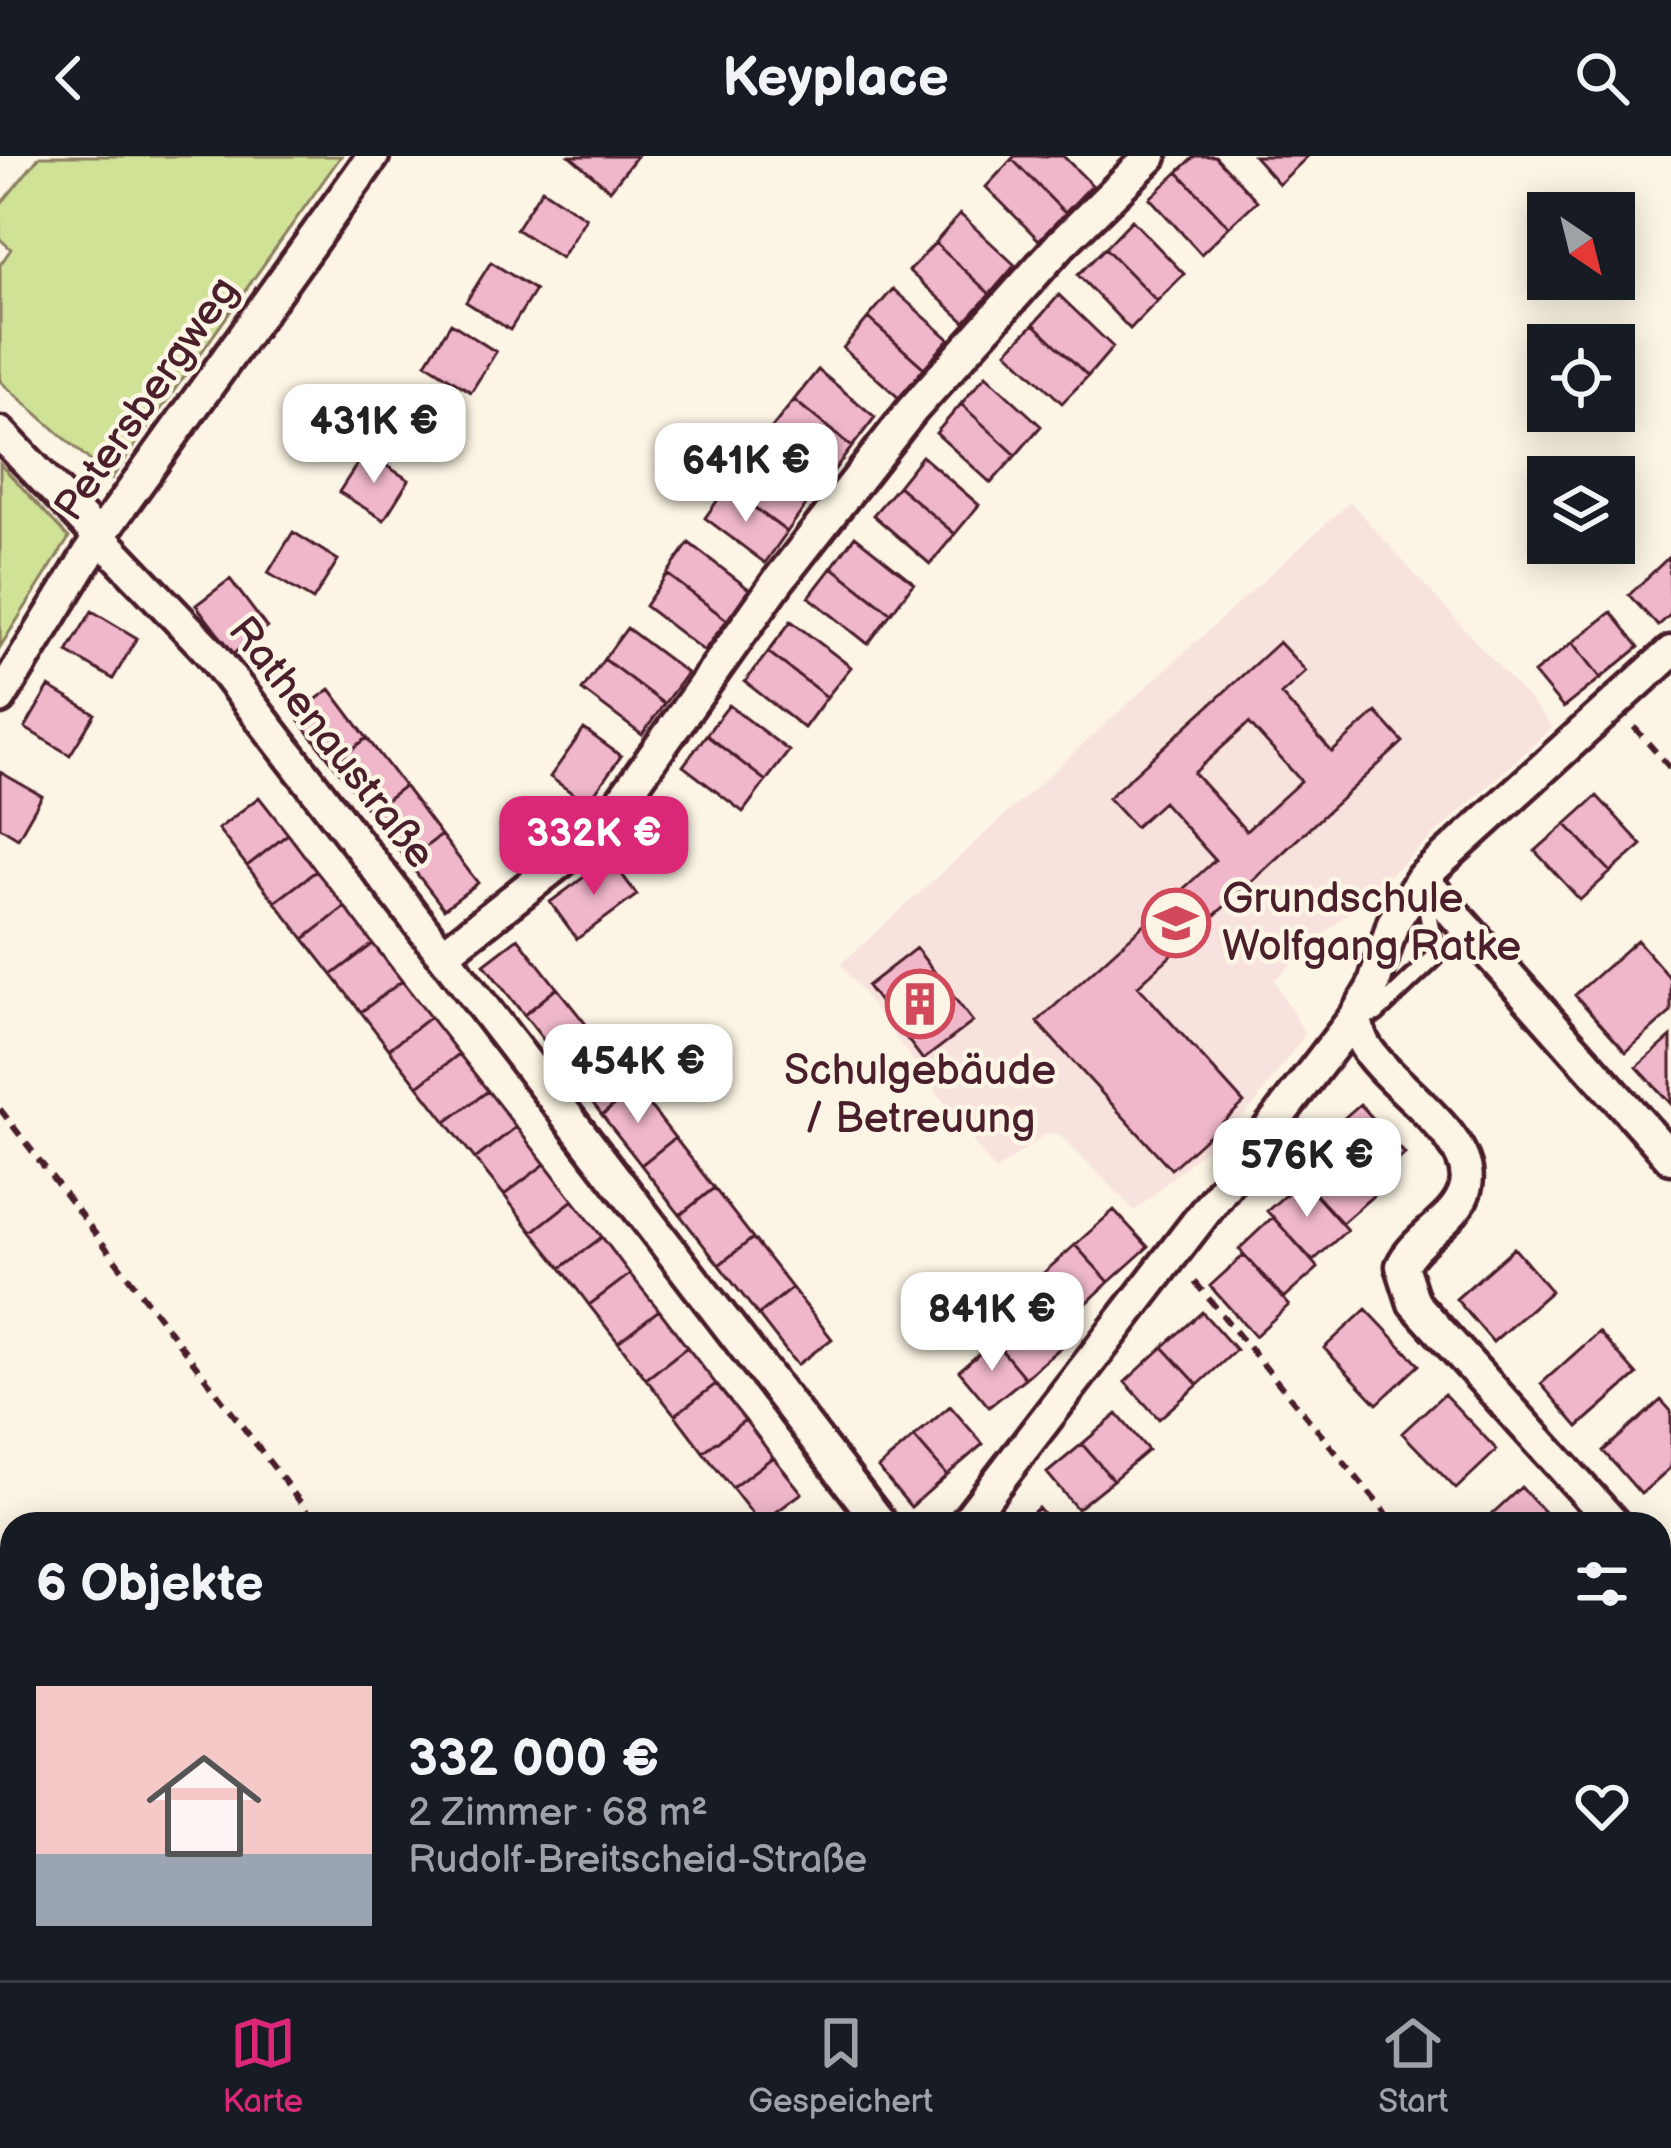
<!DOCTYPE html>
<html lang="de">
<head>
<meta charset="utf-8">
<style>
	:root { --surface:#171b24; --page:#242831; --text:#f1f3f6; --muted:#9ea1a6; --line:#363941; --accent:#db2777 }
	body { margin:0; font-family:"Balsamiq Sans",sans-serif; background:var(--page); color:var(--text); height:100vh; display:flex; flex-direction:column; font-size:45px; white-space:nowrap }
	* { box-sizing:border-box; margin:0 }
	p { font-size:39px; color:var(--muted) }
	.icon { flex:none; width:66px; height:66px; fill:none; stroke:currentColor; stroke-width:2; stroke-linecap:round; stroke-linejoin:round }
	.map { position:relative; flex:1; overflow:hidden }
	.details { position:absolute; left:0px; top:1356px; width:1671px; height:468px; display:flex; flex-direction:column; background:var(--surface); border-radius:36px 36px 0 0; box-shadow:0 6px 30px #0003 }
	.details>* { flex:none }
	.needle { width:78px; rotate:145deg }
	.tools { position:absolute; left:1527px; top:36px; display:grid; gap:24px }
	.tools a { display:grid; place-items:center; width:108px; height:108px; border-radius:0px; background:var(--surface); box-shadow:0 6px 30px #0003; font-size:60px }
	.price { position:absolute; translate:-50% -102px; padding:0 27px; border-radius:24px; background:#fff; color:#222; font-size:39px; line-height:78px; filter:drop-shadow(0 3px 6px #0008) }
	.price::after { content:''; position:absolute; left:50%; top:72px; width:36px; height:27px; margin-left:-18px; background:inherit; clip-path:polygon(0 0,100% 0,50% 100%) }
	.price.selected { background:var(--accent); color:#fff }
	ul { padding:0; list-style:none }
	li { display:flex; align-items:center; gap:36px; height:300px; padding:0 36px }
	li span { display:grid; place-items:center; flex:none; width:336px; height:240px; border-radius:0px; color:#555 }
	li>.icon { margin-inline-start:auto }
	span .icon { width:144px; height:144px; fill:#fffc; stroke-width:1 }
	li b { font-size:51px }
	h2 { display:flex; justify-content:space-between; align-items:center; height:144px; padding:0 36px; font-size:51px }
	header { display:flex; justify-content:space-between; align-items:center; height:156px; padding:0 36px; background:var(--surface); font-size:54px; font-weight:700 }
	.tab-bar { display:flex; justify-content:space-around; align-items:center; height:168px; border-top:3px solid var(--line); background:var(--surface); font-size:33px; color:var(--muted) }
	.tab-bar a { display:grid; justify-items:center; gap:6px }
	.tab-bar .selected { color:var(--accent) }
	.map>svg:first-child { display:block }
	.built { fill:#f8e2dd }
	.green { fill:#cfe296; stroke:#8c8060; stroke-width:3 }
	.building { fill:#f0b7cb; stroke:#4a1f2b; stroke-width:3; fill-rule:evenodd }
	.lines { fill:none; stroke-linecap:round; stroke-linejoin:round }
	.service-casing { stroke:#4a1f2b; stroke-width:24 }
	.minor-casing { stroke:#4a1f2b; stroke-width:39 }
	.tertiary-casing { stroke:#4a1f2b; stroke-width:45 }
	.path { stroke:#4a1f2b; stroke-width:6; stroke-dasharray:12 9; stroke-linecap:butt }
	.service { stroke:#fcf5e5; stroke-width:15 }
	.minor { stroke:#fcf5e5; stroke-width:30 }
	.tertiary { stroke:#fcf5e5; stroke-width:36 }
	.labels { text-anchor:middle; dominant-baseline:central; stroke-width:9; stroke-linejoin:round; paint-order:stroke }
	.street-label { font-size:42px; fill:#4a1f2b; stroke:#fcf5e5 }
	.poi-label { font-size:42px; fill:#4a1f2b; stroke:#fcf5e5; text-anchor:start }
</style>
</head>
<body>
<header><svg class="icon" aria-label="back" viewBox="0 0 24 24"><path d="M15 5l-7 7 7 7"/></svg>Keyplace<svg class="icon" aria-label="search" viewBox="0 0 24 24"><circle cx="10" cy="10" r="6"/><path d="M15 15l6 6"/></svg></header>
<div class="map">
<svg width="1671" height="1824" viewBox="0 0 1671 1824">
	<rect width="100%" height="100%" fill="#fcf5e5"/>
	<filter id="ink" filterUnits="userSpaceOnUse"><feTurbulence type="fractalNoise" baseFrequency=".00833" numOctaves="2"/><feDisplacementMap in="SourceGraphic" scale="24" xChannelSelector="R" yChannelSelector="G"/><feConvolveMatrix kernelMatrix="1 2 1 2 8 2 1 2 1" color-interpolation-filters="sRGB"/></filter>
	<g filter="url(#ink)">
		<path class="built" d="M1350,346L1553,571L1274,824L1305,878L1254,949L1135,1055L1060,979L1047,977L995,1015L841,808Z"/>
		<path class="green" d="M40,0H341L111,323L0,225V109L11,93L0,83V49Z
			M0,308L69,382L0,491Z"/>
		<path class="building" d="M570,0H637L610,34Z
			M1015,0H1063L1092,29L1065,57L1012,3Z
			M1195,0H1215L1257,45L1229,71L1178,16Z
			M1254,0H1305L1307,1L1279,28Z
			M1012,3L1065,57L1039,84L986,31Z
			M1178,16L1229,71L1201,98L1150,42Z
			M542,33L586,62L561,102L516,73Z
			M960,58L1015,109L990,138L935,87Z
			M1132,64L1184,118L1157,145L1105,92Z
			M935,87L990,138L965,166L909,115Z
			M1105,92L1157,145L1130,173L1078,119Z
			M491,106L535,134L510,174L466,146Z
			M893,133L949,183L924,212L868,162Z
			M1059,139L1113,191L1088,220L1034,168Z
			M868,162L924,212L899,242L843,192Z
			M451,167L496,196L471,236L426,207Z
			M1034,168L1088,220L1062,247L1007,195Z
			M818,214L875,261L852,291L794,244Z
			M986,219L1041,270L1016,299L961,248Z
			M407,225L452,253L426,293L382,265Z
			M794,244L852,291L828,322L770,274Z
			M961,248L1016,299L991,327L936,277Z
			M365,296L409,324L384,364L339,336Z
			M749,300L809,345L787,376L727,331Z
			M922,300L979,349L955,378L898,330Z
			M898,330L955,378L930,408L873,359Z
			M727,331L787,376L765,407L705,362Z
			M293,376L338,404L313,444L268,417Z
			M855,380L914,427L891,457L832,411Z
			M689,387L749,433L727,464L667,418Z
			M1669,401L1671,458L1658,470L1629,439Z
			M832,411L891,457L868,488L809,441Z
			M667,418L727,464L704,495L645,450Z
			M230,423L267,472L233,498L196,449Z
			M92,455L137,482L113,523L67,496Z
			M1611,456L1639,491L1601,522L1573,486Z
			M791,465L851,511L827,541L768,496Z
			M627,472L687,517L664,548L604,503Z
			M1279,486L1306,515L1281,538L1332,596L1376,556L1403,586L1138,830L1244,947L1171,1013L1037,866L1215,704L1163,646L1135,671L1108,642ZM1249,567L1301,625L1246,675L1194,617Z
			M1573,486L1601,522L1563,552L1534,517Z
			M768,496L827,541L804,572L745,526Z
			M604,503L664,548L642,579L582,534Z
			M49,531L95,558L70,599L25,572Z
			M330,533L367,582L333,608L295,559Z
			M729,549L789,595L766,625L706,579Z
			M584,573L621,600L587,648L550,621Z
			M706,579L766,625L743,656L683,610Z
			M367,582L404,630L370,656L333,608Z
			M0,616L42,640L18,682L0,671Z
			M404,630L441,679L407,705L370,656Z
			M1597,640L1642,689L1611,716L1566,668Z
			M259,641L288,678L247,710L218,673Z
			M1566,668L1611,716L1580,744L1535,695Z
			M288,678L316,715L275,746L247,710Z
			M441,679L478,727L444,753L407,705Z
			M610,702L637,739L577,783L550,746Z
			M316,715L345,751L304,783L275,746Z
			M345,751L373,788L332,819L304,783Z
			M518,782L557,832L524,859L484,808Z
			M1637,784L1671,823V856L1626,896L1575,839Z
			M373,788L402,825L361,856L332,819Z
			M916,792L973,866L923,904L867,830Z
			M402,825L430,861L389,893L361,856Z
			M557,832L597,882L563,909L524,859Z
			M430,861L459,898L418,930L389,893Z
			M1671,881V948L1637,911Z
			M597,882L636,932L602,959L563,909Z
			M459,898L488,935L446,966L418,930Z
			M636,932L675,982L641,1009L602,959Z
			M488,935L516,971L475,1003L446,966Z
			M1360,948L1405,998L1370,1029L1325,979Z
			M516,971L545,1008L504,1039L475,1003Z
			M675,982L714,1032L680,1059L641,1009Z
			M1331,986L1376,1037L1342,1067L1296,1017Z
			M545,1008L573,1044L532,1076L504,1039Z
			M1302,1024L1347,1074L1313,1105L1267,1055Z
			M714,1032L753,1082L719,1109L680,1059Z
			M573,1044L602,1081L561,1112L532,1076Z
			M1114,1054L1148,1091L1109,1126L1075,1089Z
			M1273,1061L1318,1112L1284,1142L1239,1093Z
			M602,1081L630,1118L589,1149L561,1112Z
			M753,1082L792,1132L758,1159L719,1109Z
			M1075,1089L1109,1126L1071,1162L1037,1123Z
			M1514,1092L1551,1135L1493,1186L1456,1143Z
			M1244,1099L1289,1149L1255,1180L1210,1130Z
			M630,1118L659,1154L618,1186L589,1149Z
			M792,1132L832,1183L797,1209L758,1159Z
			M1366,1153L1419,1209L1377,1248L1324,1192Z
			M659,1154L687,1191L646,1223L618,1186Z
			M1029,1156L1060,1192L1025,1222L994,1185Z
			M1202,1156L1236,1194L1198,1229L1163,1191Z
			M1599,1176L1637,1219L1578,1271L1541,1228Z
			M994,1185L1025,1222L989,1251L959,1215Z
			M687,1191L716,1228L675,1259L646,1223Z
			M1163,1191L1198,1229L1159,1263L1125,1226Z
			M716,1228L745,1264L703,1296L675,1259Z
			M1444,1238L1497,1294L1456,1333L1402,1277Z
			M1661,1244L1671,1255V1311L1641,1338L1603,1295Z
			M950,1250L983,1288L947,1319L914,1281Z
			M1117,1258L1148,1294L1113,1324L1082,1288Z
			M745,1264L773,1301L732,1332L703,1296Z
			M914,1281L947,1319L911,1351L878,1312Z
			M1082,1288L1113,1324L1077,1353L1047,1317Z
			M773,1301L802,1337L760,1368L732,1332Z
			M1521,1331L1555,1368H1481Z
			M1038,1352L1052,1368H1020Z
			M3,1489L12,1501V1536L0,1545Z
			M1671,1518V1587L1659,1574V1529Z
			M12,1536V1589L0,1573V1545Z
			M179,1812H216L200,1824H188Z
			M216,1812H245L254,1824H200Z
			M533,1812H594L587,1824H535L529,1820Z
			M700,1812H766L768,1813L760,1824H704L696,1818Z
			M1280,1812H1309L1293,1824Z
			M1309,1812H1335L1344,1824H1293Z"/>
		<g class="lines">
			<defs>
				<path id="service" d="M1358,861L1376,857L1435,801L1424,733"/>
				<path id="minor" d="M0,277L210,496L881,1368
					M0,542L99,381L373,0
					M1422,722L1671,1002
					M444,798L601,674L778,425L912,254L1061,88L1151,0
					M1355,861C1358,870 1360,881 1364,888C1387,929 1476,980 1466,1030C1459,1064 1416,1080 1402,1110L1414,1147L1614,1368
					M965,1368L1355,861L1373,831L1393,767L1422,722L1671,496
					M1659,1417L1671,1430
					M1213,1812L1222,1824
					M627,1824L635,1812"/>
				<path id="tertiary" d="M0,1714L12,1729
					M75,1812L84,1824"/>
			</defs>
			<use href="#service" class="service-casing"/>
			<use href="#minor" class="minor-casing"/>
			<use href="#tertiary" class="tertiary-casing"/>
			<path class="path" d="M1634,571L1671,613
				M0,953L317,1368
				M1195,1126L1395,1368
				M0,1632L12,1647
				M1659,1681L1671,1695
				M139,1812L148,1824"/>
			<use href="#service" class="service"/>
			<use href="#minor" class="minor"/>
			<use href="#tertiary" class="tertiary"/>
		</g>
	</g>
	<defs>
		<symbol id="school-ring" viewBox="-11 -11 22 22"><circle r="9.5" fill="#fcf5e5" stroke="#d1495b" stroke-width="1.5"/><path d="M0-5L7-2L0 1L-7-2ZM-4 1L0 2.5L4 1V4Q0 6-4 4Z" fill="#d1495b"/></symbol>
		<symbol id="building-ring" viewBox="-11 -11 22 22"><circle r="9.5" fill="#fcf5e5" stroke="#d1495b" stroke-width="1.5"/><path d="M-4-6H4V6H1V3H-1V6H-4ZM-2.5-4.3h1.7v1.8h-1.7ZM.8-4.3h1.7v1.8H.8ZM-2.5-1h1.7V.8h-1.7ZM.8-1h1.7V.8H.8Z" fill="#d1495b"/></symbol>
	</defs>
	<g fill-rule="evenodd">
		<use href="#school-ring" x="1138" y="729" width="76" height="76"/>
		<use href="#building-ring" x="882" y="810" width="76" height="76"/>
	</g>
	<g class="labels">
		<g class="street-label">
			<text transform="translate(147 243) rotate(-55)">Petersbergweg</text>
			<text transform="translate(331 587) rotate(52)">Rathenaustraße</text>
		</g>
		<g class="poi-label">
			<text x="1222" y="743">Grundschule<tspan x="1222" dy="48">Wolfgang Ratke</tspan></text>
			<text x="920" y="915" text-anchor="middle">Schulgebäude<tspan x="920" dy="48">/ Betreuung</tspan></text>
		</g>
	</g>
</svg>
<div class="tools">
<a><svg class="needle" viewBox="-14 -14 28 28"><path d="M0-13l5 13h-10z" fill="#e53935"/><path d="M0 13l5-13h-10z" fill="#9ea1a6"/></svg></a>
<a><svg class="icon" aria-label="locate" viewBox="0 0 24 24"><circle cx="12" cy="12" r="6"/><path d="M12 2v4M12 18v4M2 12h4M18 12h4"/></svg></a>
<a><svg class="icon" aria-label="layers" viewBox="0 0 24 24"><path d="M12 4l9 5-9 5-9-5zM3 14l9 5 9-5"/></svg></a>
</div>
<b class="price" style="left:374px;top:330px">431K €</b>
<b class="price" style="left:746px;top:369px">641K €</b>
<b class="price selected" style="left:594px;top:742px">332K €</b>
<b class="price" style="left:638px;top:970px">454K €</b>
<b class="price" style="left:1307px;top:1064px">576K €</b>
<b class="price" style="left:992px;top:1218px">841K €</b>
<section class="details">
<h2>6 Objekte<svg class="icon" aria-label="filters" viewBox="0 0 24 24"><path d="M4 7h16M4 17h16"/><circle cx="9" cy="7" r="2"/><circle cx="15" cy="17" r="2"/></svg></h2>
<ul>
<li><span style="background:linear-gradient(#f6c9c9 70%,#9aa5b1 0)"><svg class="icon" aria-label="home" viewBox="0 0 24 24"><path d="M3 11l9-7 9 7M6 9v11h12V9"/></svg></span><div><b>332 000 €</b><p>2 Zimmer · 68 m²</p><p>Rudolf-Breitscheid-Straße</p></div><svg class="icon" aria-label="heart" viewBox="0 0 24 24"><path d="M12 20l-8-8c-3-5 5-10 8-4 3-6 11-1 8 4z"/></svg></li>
</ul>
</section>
</div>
<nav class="tab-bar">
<a class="selected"><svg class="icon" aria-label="map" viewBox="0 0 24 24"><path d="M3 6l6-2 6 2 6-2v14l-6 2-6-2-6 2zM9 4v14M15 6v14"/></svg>Karte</a>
<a><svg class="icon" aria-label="saved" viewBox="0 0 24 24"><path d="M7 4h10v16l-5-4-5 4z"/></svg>Gespeichert</a>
<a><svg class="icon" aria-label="home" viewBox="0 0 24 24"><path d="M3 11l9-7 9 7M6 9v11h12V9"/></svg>Start</a>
</nav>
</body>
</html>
